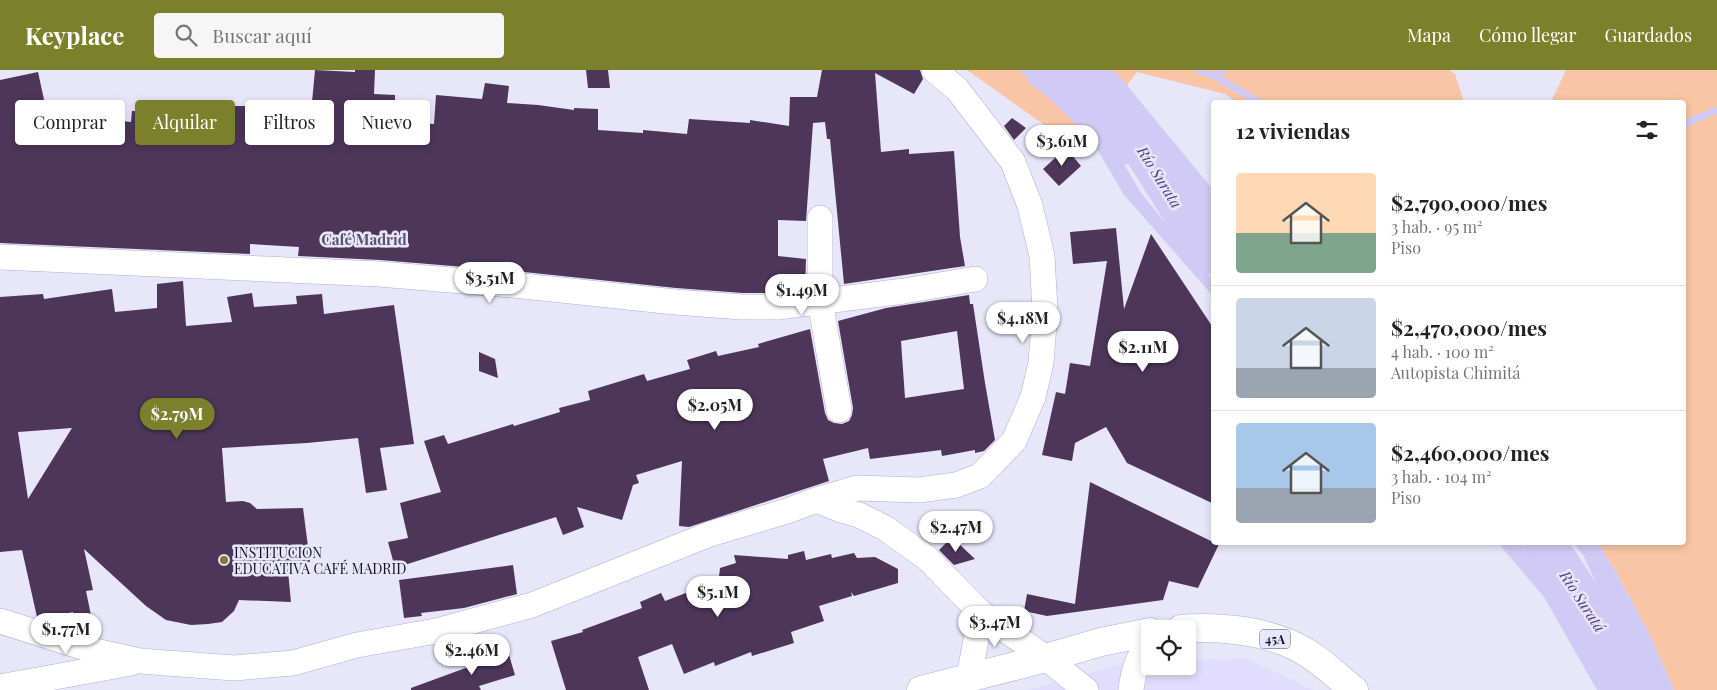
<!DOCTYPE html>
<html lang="es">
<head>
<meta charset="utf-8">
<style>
	:root { --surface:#fff; --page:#f6f6f6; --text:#222; --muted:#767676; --line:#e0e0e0; --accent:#7b802a }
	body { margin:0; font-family:"Playfair Display",serif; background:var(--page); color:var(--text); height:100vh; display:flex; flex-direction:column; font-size:19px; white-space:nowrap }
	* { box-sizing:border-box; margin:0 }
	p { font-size:16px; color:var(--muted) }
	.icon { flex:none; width:28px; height:28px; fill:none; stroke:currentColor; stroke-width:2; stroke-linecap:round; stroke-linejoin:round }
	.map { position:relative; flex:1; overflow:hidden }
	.side { position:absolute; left:1211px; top:30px; width:475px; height:445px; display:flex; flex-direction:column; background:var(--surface); border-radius:5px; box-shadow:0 2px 8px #0003 }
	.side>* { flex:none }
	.hud { position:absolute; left:15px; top:30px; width:475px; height:45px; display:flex; gap:10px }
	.buttons { position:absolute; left:1141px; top:550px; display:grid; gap:10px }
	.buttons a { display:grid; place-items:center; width:55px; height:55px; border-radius:5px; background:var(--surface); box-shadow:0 2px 8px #0003; font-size:25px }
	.price { position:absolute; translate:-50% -42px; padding:0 11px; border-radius:18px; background:#fff; color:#222; font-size:16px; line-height:32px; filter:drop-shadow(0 1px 2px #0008) }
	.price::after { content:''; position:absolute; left:50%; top:30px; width:15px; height:11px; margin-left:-8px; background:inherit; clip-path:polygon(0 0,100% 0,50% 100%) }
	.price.selected { background:var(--accent); color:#fff }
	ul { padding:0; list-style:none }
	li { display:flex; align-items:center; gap:15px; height:125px; padding:0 25px }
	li+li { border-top:1px solid var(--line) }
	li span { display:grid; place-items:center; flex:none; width:140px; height:100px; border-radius:5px; color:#555 }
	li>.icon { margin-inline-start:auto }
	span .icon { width:60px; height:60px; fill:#fffc; stroke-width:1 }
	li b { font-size:21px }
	h2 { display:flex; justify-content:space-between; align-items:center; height:60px; padding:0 25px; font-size:21px }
	.chip { padding:0 18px; border-radius:5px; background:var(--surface); box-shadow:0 2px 8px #0003; font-size:18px; line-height:45px }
	.chip.selected { background:var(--accent); color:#fff }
	header { display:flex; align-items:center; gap:30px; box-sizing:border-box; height:70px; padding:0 25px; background:var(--accent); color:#fff }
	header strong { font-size:24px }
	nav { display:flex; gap:28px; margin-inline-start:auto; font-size:18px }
	.search { width:350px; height:45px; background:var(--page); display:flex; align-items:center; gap:12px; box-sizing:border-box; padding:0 18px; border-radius:5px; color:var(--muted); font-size:19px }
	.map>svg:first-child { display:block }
	.built { fill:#e2ddfe }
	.green { fill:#f9c5a5 }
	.water { fill:#d1caf4 }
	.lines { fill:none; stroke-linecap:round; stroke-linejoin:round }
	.stream { stroke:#d1caf4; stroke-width:7 }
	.river { stroke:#d1caf4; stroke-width:40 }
	.building { fill:#4d365a; fill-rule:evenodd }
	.minor-casing { stroke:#b3abd9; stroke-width:26 }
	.trunk-casing { stroke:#b3abd9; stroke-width:29 }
	.minor { stroke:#fff; stroke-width:25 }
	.trunk { stroke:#fff; stroke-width:28 }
	.poi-dot { fill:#7b802a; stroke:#e8e6f9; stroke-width:2 }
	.labels { text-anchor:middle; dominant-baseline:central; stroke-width:5; stroke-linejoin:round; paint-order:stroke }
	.shield { fill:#e8e6f9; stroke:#565264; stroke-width:1 }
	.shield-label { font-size:12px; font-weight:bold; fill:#171324 }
	.poi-label { font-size:14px; fill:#171324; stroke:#e8e6f9; text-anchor:start }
	.water-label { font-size:15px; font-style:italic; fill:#4f3988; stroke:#e8e6f9 }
	.neighbourhood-label { font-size:15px; font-weight:bold; fill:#595179; stroke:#e8e6f9 }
</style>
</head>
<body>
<header>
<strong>Keyplace</strong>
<div class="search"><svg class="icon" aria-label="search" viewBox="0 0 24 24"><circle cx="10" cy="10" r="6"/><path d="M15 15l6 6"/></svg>Buscar aquí</div>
<nav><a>Mapa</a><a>Cómo llegar</a><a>Guardados</a></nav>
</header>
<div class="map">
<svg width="1717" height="620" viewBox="0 0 1717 620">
	<rect width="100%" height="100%" fill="#e8e6f9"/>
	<path class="built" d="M1247,589L1313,620H1027L1137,590H1150V596H1188V590Z"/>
	<path class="green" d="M967,0H1449L1455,4L1464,32H1236L1225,24L1137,2L1076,82L1046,56Z
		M1566,0H1717V620H1674L1649,563L1615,500L1598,473L1684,472V32H1551Z"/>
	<path class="water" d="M1019,0H1112L1121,8L1214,121V153L1157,95L1124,94L1141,123L1214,212V227L1124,125L1091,69Z
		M1498,473H1522L1573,541L1613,606L1618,620H1597L1544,527Z
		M1573,473H1598L1615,500L1649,563L1674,620H1639L1622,568L1583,485Z"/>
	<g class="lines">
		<path class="stream" d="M1198,0L1215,6L1259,32
			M1215,6L1224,0
			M1684,54L1717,40"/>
		<path class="river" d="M1045,0L1138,72L1197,165L1214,185
			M1545,472L1604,561L1625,620"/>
	</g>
	<path class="building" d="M315,0L355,2V0H375L374,24L395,25V52L434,54L436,25L482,29L485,13L509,16L507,33L538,35L574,40V38L598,39V60L643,63V60L687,64L689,49L750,53V50L789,56L790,27H817L822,0H920L923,9L914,24L875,3L881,82L909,79V84L954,81L960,167L965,196L844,214L830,69H827L825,52L813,53L806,151L778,150V186L806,189L805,219L777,223H743L676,218L524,202L380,190L298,186L299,177L250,174V184L0,173V10L38,2L48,48L96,52V48L131,52L132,41L156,42L155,52L203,54L204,36L233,39V36H267L311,43Z
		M586,0H608L610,18H588Z
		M1012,48L1026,58L1014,70L1004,56Z
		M1066,78L1081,96L1059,116L1043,99Z
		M1116,158L1124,239L1151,164L1214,259V434L1127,393L1106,357L1075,373L1072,391L1042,385L1056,322L1065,324L1070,293L1090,296L1107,191L1073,194L1070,162Z
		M183,211L186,256L232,252L227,227L252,223L254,237L297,234L296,226L322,224L324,244L394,235L414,374L380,378L387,420L366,423L358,368L307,373L222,378L226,432L243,431L250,433L257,439L303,438L310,492L287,491L291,532L239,530L234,541L222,552L208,554L191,555L166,550L146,536L84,479L93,520L86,521L94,560L84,562L76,560L73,542L40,549L37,547L22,480L0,482V227L43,224L44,229L112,219L115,242L157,238V214ZM72,358L28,429L18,362Z
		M969,225L970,234H973L985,313L995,370L984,381L975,383V380L942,386L941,380L870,389L868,378L823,389L829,411L689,457L679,456L682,391L636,405L639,413L633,415L622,450L577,437L584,457L563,465L556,447L395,498L388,472L408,468L400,433L441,422L424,371L444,365L448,374L513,354L514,356L560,342L559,338L590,330L588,321L644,304L647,311L690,299L687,290L716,281L718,286L759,277L758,274L810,259L825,343L828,350L834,353L842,354L849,351L852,345L853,338L838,251L886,238ZM957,261L964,319L905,328L901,271Z
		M479,282L495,289L498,308L479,301Z
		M1090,412L1213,472H1220L1198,518L1169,511L1163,530L1047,546L1024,541L1027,524L1075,534Z
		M948,471L953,476L957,472L975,489L954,495L939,480Z
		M804,481L806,490L831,484L832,488L854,483L857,488L875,487L898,499V513L854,526L851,522L852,526L819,536L824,551L791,562L794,573L752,586L751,582L715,596L714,592L684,604L672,574L638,587L649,620H566L551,571L583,562L582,560L642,538L640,532L661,523L665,531L691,521L692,525L718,515L720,498L736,493L734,485L788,489V485Z
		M513,495L517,524L464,538L421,543L422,546L404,548L399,510Z
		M509,585L515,605L479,616L481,620H411V618L471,596Z"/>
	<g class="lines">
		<defs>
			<path id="minor" d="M820,148V231L839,340
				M0,187L379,204L523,216L675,232L742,237H778L904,221L975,209
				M816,430L841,440L859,445L885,458L927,488L981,543L1046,588L1086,620
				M0,551L95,581L140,591L234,598L293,593L357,575L436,561L532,535L710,464L787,441L816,430L857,418L919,420L956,415L980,406L1014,371L1033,327L1041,293L1045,241L1042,186L1030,136L1013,92L957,19L934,0
				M969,607L981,543
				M0,617L131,593
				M1131,620C1133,601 1138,586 1150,571"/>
			<path id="trunk" d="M1181,559C1214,556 1258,560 1288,573C1313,583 1333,603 1354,620
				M921,620L1046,588L1101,572L1150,562"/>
		</defs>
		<use href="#minor" class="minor-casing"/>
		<use href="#trunk" class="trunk-casing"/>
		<use href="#minor" class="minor"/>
		<use href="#trunk" class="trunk"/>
	</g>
	<circle class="poi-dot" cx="224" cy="490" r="5"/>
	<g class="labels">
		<rect class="shield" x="1260" y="559.5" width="30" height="19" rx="4"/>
		<g class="shield-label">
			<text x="1275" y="569">45A</text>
		</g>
		<g class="poi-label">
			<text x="234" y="482">INSTITUCION<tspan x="234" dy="16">EDUCATIVA CAFÉ MADRID</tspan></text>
		</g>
		<g class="water-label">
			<text transform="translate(1160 107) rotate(58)">Río Surata</text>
			<text transform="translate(1583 531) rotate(57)">Río Suratá</text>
		</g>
		<g class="neighbourhood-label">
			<text x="364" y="169">Café Madrid</text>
		</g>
	</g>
</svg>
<div class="buttons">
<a><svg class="icon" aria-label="locate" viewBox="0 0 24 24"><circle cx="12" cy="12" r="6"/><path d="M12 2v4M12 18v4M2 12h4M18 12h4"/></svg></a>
</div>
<b class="price" style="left:1062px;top:97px">$3.61M</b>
<b class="price" style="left:490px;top:234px">$3.51M</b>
<b class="price" style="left:802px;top:246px">$1.49M</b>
<b class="price" style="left:1023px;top:274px">$4.18M</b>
<b class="price" style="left:1143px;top:303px">$2.11M</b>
<b class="price" style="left:715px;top:361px">$2.05M</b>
<b class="price selected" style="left:177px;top:370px">$2.79M</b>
<b class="price" style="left:956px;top:483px">$2.47M</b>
<b class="price" style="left:718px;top:548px">$5.1M</b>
<b class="price" style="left:995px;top:578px">$3.47M</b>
<b class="price" style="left:66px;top:585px">$1.77M</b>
<b class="price" style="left:472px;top:606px">$2.46M</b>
<div class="hud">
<a class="chip">Comprar</a>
<a class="chip selected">Alquilar</a>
<a class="chip">Filtros</a>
<a class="chip">Nuevo</a>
</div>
<section class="side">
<h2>12 viviendas<svg class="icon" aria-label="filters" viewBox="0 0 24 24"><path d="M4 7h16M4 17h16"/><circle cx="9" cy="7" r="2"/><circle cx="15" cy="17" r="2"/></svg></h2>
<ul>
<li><span style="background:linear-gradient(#ffd9b3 60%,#7fa58c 0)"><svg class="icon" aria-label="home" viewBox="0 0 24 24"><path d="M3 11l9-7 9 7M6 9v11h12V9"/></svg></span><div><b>$2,790,000/mes</b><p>3 hab. · 95 m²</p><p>Piso</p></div></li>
<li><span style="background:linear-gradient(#c9d6e8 70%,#9aa5b1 0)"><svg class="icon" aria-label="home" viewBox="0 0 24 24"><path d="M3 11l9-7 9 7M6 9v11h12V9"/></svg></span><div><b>$2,470,000/mes</b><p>4 hab. · 100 m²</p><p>Autopista Chimitá</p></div></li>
<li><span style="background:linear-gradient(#a9c7e8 65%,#9aa5b1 0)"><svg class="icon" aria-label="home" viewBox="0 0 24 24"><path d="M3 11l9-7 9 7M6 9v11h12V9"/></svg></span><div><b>$2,460,000/mes</b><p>3 hab. · 104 m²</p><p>Piso</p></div></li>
</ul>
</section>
</div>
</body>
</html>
